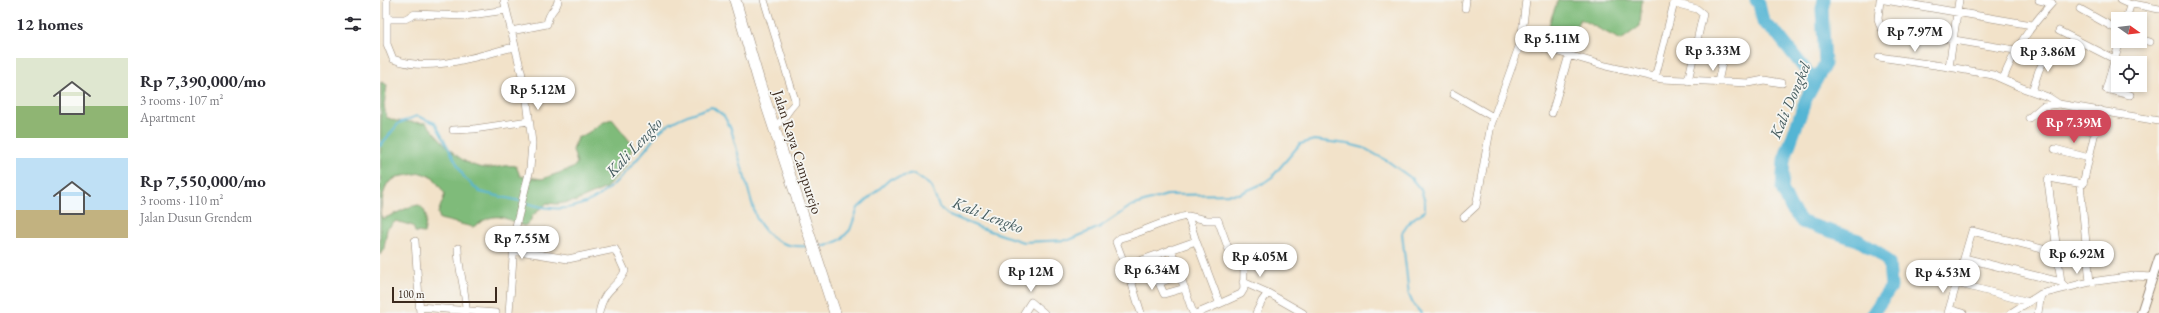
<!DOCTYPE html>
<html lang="en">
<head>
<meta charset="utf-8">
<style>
	:root { --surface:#fff; --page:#f2f2f3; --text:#2b2b33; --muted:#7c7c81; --accent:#d1495b }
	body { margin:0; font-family:"EB Garamond",serif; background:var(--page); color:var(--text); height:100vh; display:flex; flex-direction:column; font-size:15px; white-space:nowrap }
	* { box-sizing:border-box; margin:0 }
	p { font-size:13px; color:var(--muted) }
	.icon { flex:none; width:22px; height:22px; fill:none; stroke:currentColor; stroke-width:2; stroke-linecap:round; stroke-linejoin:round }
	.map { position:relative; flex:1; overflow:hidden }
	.sheet { display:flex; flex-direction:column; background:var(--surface); width:380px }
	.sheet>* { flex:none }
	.needle { width:26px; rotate:104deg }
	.controls { position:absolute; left:1731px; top:12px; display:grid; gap:8px }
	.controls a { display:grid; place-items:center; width:36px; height:36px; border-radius:0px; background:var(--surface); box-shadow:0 2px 6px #0003; font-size:20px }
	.scale { position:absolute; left:12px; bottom:10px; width:105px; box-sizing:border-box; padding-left:4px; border:2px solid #3b2a1e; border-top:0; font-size:11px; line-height:14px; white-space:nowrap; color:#3b2a1e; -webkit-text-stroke:3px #f6f6f2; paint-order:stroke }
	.price { position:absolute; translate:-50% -34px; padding:0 9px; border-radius:14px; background:#fff; color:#222; font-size:13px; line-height:26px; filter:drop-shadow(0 1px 2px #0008) }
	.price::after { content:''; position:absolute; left:50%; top:24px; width:12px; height:9px; margin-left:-6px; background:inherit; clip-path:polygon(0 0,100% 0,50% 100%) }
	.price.selected { background:var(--accent); color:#fff }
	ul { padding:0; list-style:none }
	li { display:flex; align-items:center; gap:12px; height:100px; padding:0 16px }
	li span { display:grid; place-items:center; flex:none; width:112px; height:80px; border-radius:0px; color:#555 }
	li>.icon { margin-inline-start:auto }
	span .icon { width:48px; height:48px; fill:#fffc; stroke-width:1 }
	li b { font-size:17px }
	h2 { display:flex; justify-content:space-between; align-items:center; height:48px; padding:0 16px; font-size:17px }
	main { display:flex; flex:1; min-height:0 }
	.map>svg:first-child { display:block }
	.forest { fill:#7fbb7a; stroke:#5d724c }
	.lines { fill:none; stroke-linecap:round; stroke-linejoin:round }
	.stream { stroke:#55b5d4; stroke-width:2 }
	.river { stroke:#55b5d4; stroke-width:13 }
	.minor-casing { stroke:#968674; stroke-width:8 }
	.tertiary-casing { stroke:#968674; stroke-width:10 }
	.primary-casing { stroke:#968674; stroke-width:12 }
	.minor { stroke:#fff; stroke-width:7 }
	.tertiary { stroke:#fff; stroke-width:8 }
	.primary { stroke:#fff; stroke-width:11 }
	.labels { text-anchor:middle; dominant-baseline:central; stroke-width:3.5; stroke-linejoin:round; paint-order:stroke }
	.street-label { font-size:15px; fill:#3b2a1e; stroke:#f6f6f2 }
	.water-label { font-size:16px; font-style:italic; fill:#445b5e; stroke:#f6f6f2 }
</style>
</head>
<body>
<main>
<section class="sheet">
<h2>12 homes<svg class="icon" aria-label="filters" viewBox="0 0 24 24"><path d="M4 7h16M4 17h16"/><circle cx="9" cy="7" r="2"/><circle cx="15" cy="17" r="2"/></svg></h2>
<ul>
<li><span style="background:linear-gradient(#dfe7d0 60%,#8fb573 0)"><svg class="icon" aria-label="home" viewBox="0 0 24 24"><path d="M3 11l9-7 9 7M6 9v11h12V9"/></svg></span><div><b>Rp 7,390,000/mo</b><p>3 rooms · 107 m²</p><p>Apartment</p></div></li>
<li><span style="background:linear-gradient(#bfe0f5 65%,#c2b280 0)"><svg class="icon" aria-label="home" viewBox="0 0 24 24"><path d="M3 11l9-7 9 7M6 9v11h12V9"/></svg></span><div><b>Rp 7,550,000/mo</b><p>3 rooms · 110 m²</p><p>Jalan Dusun Grendem</p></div></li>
</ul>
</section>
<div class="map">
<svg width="1779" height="313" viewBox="0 0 1779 313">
	<rect width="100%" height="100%" fill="#f6f6f2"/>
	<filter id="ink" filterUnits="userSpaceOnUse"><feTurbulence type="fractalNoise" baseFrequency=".025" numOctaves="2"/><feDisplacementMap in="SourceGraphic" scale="8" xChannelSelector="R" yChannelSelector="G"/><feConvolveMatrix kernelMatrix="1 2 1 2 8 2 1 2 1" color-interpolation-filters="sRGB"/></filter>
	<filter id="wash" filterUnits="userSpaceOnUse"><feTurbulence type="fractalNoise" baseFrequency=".012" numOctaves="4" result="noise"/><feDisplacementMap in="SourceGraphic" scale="16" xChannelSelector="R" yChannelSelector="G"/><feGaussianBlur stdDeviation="0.9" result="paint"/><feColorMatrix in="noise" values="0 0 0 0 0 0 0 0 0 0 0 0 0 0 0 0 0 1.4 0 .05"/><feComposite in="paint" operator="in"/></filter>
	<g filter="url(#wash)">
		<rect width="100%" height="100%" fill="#f2e2c9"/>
		<path class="forest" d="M1178,0H1262L1260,26L1241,40L1200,19L1189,41L1168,37L1170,21Z
			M1,82L7,85L4,105L6,117L16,121L46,123C63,141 78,165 105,168C116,169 125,164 136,166L140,176L162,179L193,168L197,163L193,150L197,138C212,133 219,122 232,119L253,145L247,164L226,188L196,201L177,204L167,203L152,216L150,222L144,226C119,216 117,211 93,227L60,219L58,213L65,194L53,177L41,173L17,177L7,184L3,195L0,214L3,219L32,206L39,205C49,212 46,222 44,233L35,232L33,226L16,221L7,229L4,248L0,255Z"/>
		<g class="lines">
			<path class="stream" d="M0,146L19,123L37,116L55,123L84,177L100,192L140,201
				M144,202C202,223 230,191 265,150C271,143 277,132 285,127C299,117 315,112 332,107L344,116L351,129L376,217C388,240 404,248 429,246
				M438,246H446L460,240L470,230L478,208L510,179L534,174L551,186L559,207L567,214L598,227L643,242L689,240L720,227L751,206L787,195L859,194L882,184L892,177L920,144L934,140L968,144L984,148L1009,162L1031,178L1041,190L1045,202V211L1031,220L1022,233L1029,295L1033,304L1041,313"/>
			<path class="river" d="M1376,0L1379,4L1383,22L1398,35L1428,73L1437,79
				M1444,0L1442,9L1445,64L1426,99L1404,160L1402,189L1411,208L1422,222L1478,240L1499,253L1509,263L1511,287L1493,313"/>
		</g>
	</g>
	<g filter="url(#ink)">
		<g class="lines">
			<defs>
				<path id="minor" d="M7,0V44L13,59C51,74 98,55 135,47
					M124,0L146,92L152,143L150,169L135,230L129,313
					M384,0L415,100V103C405,113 406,119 394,127
					M1146,0L1141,41L1226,66L1282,79L1369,83L1384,80L1402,83
					M1295,0L1294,3L1317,9L1323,14L1308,81
					M1500,0L1498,19L1501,28L1635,50
					M1505,0L1652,25
					M1579,0L1569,67L1613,75L1640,87L1668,97L1679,104
					M1740,0L1751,5
					M1085,8L1086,0
					M1700,9L1738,30
					M7,19H25L35,14L84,16L126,10
					M1746,19L1750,6L1753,4L1779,9
					M131,31L167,24C169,9 178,9 178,0
					M1679,31L1734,59
					M1760,39L1770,42
					M1740,41L1726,89L1750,95
					M1499,57L1569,67
					M1275,78L1294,3
					M1623,79C1636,47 1649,28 1672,3L1659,0
					M1338,82L1346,44
					M1652,91L1659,70L1670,49
					M1073,94L1113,117
					M1172,113L1189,55
					M1649,118L1663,106L1679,104L1779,121
					M1683,123L1715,132
					M73,130L94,129L149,121
					M1675,149L1709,158
					M1700,184L1710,282
					M1084,217L1096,206L1111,125L1141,41
					M35,241L40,313
					M816,241L808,216L827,220H838L854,264L863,261C865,267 863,282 864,289L861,294L839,304
					M78,248C78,270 86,289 86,311
					M791,249L813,313
					M133,250L188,259L235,249L245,271C237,289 224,287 219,313
					M1584,258L1681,282
					M748,265L744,263L736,242L740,238C763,233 785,219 808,216
					M800,275L779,283L784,294L805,288
					M863,282L888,293
					M1576,283L1649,302
					M1686,288L1681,282L1668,181L1669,178L1703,184L1720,110
					M39,307L116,313
					M1569,309L1583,313
					M644,313L651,302L664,313
					M761,313L747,268L748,265L816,241L839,302V304L818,313
					M876,313L882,301L888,293L923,313
					M1568,313L1592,231L1678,253
					M1631,313L1661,294L1710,282L1754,276L1773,277
					M1658,313L1661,294"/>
				<path id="tertiary" d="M1761,313L1779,258"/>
				<path id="primary" d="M355,0L380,85L455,313"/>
			</defs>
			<use href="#minor" class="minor-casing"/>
			<use href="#tertiary" class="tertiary-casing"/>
			<use href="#primary" class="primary-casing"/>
			<use href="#minor" class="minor"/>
			<use href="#tertiary" class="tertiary"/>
			<use href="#primary" class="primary"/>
		</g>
	</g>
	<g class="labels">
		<g class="street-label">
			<text transform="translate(418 152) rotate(72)">Jalan Raya Campurejo</text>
		</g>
		<g class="water-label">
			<text transform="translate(1410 100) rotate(-67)">Kali Dongkel</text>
			<text transform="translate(254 147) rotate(-47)">Kali Lengko</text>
			<text transform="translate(608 215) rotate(21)">Kali Lengko</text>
		</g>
	</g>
</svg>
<div class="controls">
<a><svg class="needle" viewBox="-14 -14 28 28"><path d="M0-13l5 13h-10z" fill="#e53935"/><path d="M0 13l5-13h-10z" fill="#7c7c81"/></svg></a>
<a><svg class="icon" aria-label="locate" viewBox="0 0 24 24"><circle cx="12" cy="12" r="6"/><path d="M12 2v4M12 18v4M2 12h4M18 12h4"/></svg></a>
</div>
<div class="scale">100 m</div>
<b class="price" style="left:1535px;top:53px">Rp 7.97M</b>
<b class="price" style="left:1172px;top:60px">Rp 5.11M</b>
<b class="price" style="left:1333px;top:72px">Rp 3.33M</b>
<b class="price" style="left:1668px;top:73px">Rp 3.86M</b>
<b class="price" style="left:158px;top:111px">Rp 5.12M</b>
<b class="price selected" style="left:1694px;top:144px">Rp 7.39M</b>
<b class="price" style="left:142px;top:260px">Rp 7.55M</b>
<b class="price" style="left:1697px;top:275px">Rp 6.92M</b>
<b class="price" style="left:880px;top:278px">Rp 4.05M</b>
<b class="price" style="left:772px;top:291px">Rp 6.34M</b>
<b class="price" style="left:651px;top:293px">Rp 12M</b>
<b class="price" style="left:1563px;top:294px">Rp 4.53M</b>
</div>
</main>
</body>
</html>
